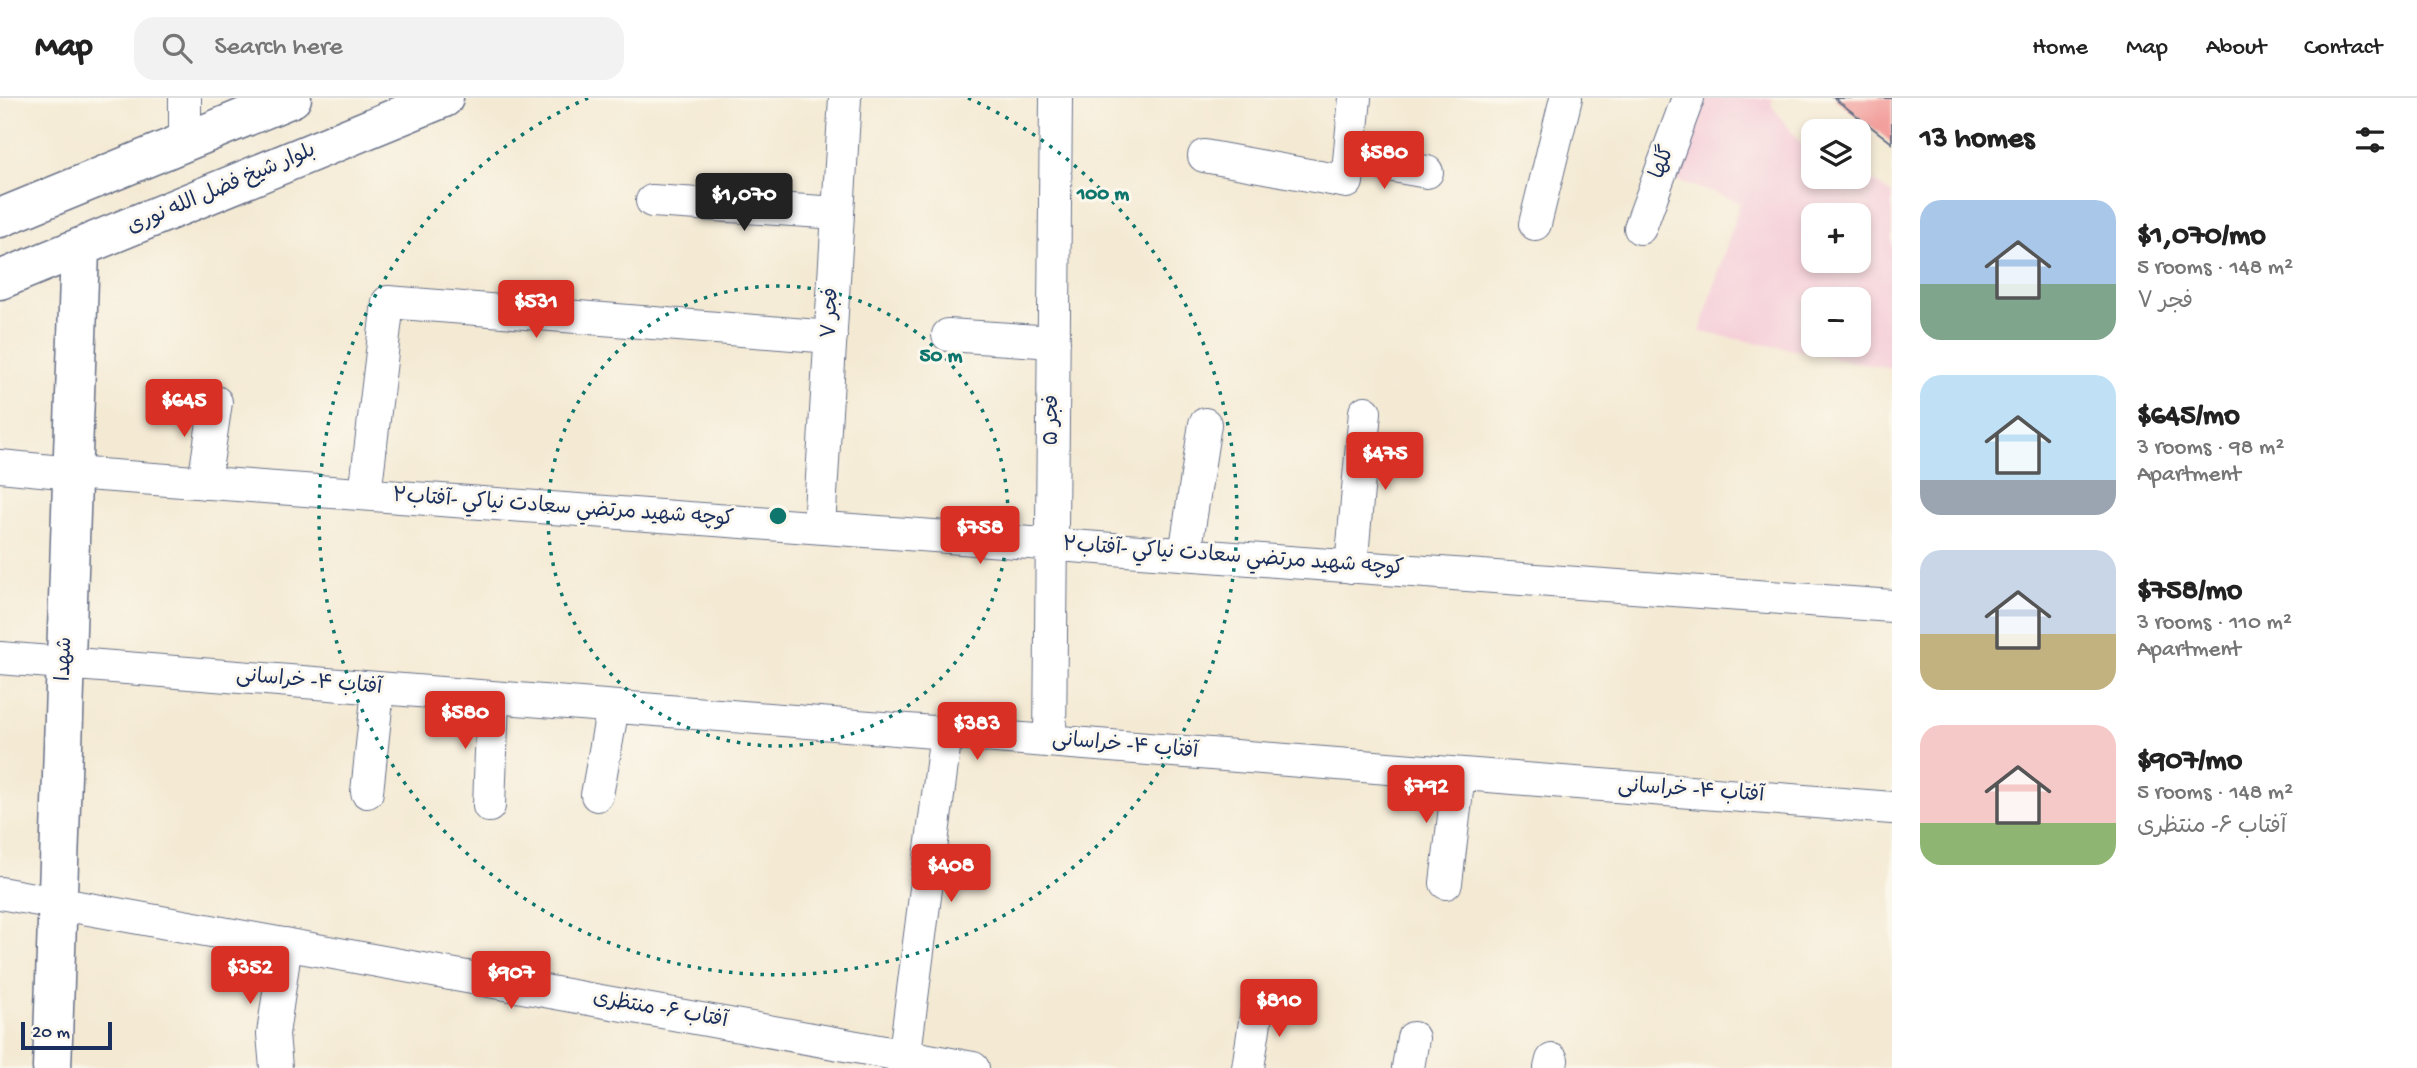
<!DOCTYPE html>
<html lang="en">
<head>
<meta charset="utf-8">
<style>
	:root { --surface:#fff; --page:#f2f2f2; --text:#222; --muted:#767676; --line:#e0e0e0; --accent:#d93025 }
	body { margin:0; font-family:"Gochi Hand","Playpen Sans Arabic",sans-serif; background:var(--page); color:var(--text); height:100vh; display:flex; flex-direction:column; font-size:26px; white-space:nowrap }
	* { box-sizing:border-box; margin:0 }
	p { font-size:23px; color:var(--muted) }
	.icon { flex:none; width:38px; height:38px; fill:none; stroke:currentColor; stroke-width:2; stroke-linecap:round; stroke-linejoin:round }
	.map { position:relative; flex:1; overflow:hidden }
	.drawer { display:flex; flex-direction:column; background:var(--surface); width:525px }
	.drawer>* { flex:none }
	.tools { position:absolute; left:1801px; top:21px; display:grid; gap:14px }
	.tools a { display:grid; place-items:center; width:70px; height:70px; border-radius:14px; background:var(--surface); box-shadow:0 4px 10px #0003; font-size:35px }
	.scale { position:absolute; left:21px; bottom:18px; width:91px; box-sizing:border-box; padding-left:7px; border:4px solid #1b2f5e; border-top:0; font-size:19px; line-height:24px; white-space:nowrap; color:#1b2f5e; -webkit-text-stroke:5px #fbf7ec; paint-order:stroke }
	.price { position:absolute; translate:-50% -60px; padding:0 16px; border-radius:7px; background:var(--accent); color:#fff; font-size:23px; line-height:46px; filter:drop-shadow(0 2px 4px #0008) }
	.price::after { content:''; position:absolute; left:50%; top:42px; width:21px; height:16px; margin-left:-10px; background:inherit; clip-path:polygon(0 0,100% 0,50% 100%) }
	.price.current { background:#222; color:#fff }
	ul { padding:0; list-style:none }
	li { display:flex; align-items:center; gap:21px; height:175px; padding:0 28px }
	li span { display:grid; place-items:center; flex:none; width:196px; height:140px; border-radius:21px; color:#555 }
	li>.icon { margin-inline-start:auto }
	span .icon { width:84px; height:84px; fill:#fffc; stroke-width:1 }
	li b { font-size:30px }
	h2 { display:flex; justify-content:space-between; align-items:center; height:84px; padding:0 28px; font-size:30px }
	header { display:flex; align-items:center; gap:42px; box-sizing:border-box; height:98px; padding:0 35px; background:var(--surface); border-bottom:2px solid var(--line) }
	header strong { font-size:33px }
	nav { display:flex; gap:38px; margin-inline-start:auto; font-size:24px }
	.search { width:490px; height:63px; background:var(--page); display:flex; align-items:center; gap:18px; box-sizing:border-box; padding:0 24px; border-radius:21px; color:var(--muted); font-size:26px }
	main { display:flex; flex:1; min-height:0 }
	.map>svg:first-child { display:block }
	.built { fill:#f5cfd9; fill-rule:evenodd }
	.building { fill:#f29997 }
	.lines { fill:none; stroke-linecap:round; stroke-linejoin:round }
	.minor-casing { stroke:#677087; stroke-width:34 }
	.major-casing { stroke:#677087; stroke-width:41 }
	.minor { stroke:#fff; stroke-width:32 }
	.major { stroke:#fff; stroke-width:38 }
	.ring { fill:none; stroke:#0f766e; stroke-width:3.5; stroke-dasharray:3.5 7 }
	.labels { text-anchor:middle; dominant-baseline:central; stroke-width:6; stroke-linejoin:round; paint-order:stroke }
	.street-label { font-size:21px; fill:#1b2f5e; stroke:#fbf7ec }
	.centre { fill:#0f766e; stroke:#fbf7ec; stroke-width:3.5 }
	.ring-label { font-size:21px; text-anchor:middle; font-weight:bold; fill:#0f766e; stroke:#fbf7ec; stroke-width:6; stroke-linejoin:round; paint-order:stroke }
</style>
</head>
<body>
<header>
<strong>Map</strong>
<div class="search"><svg class="icon" aria-label="search" viewBox="0 0 24 24"><circle cx="10" cy="10" r="6"/><path d="M15 15l6 6"/></svg>Search here</div>
<nav><a>Home</a><a>Map</a><a>About</a><a>Contact</a></nav>
</header>
<main>
<div class="map">
<svg width="1892" height="970" viewBox="0 0 1892 970">
	<rect width="100%" height="100%" fill="#fbf7ec"/>
	<filter id="ink" filterUnits="userSpaceOnUse"><feTurbulence type="fractalNoise" baseFrequency=".0143" numOctaves="2"/><feDisplacementMap in="SourceGraphic" scale="14" xChannelSelector="R" yChannelSelector="G"/><feConvolveMatrix kernelMatrix="1 2 1 2 8 2 1 2 1" color-interpolation-filters="sRGB"/></filter>
	<filter id="wash" filterUnits="userSpaceOnUse"><feTurbulence type="fractalNoise" baseFrequency=".00686" numOctaves="4" result="noise"/><feDisplacementMap in="SourceGraphic" scale="28" xChannelSelector="R" yChannelSelector="G"/><feGaussianBlur stdDeviation="1.57" result="paint"/><feColorMatrix in="noise" values="0 0 0 0 0 0 0 0 0 0 0 0 0 0 0 0 0 1.4 0 .05"/><feComposite in="paint" operator="in"/></filter>
	<g filter="url(#wash)">
		<rect width="100%" height="100%" fill="#f4ead4"/>
		<path class="built" d="M1669,0H1773L1771,7L1807,53L1813,55V79H1858L1859,73L1892,96V271L1700,234L1740,104L1670,80L1694,8ZM1813,117H1858V163H1813ZM1813,201H1858V247H1813Z"/>
		<g id="blocks">
			<path class="building" d="M1834,0H1892V45Z"/>
		</g>
	</g>
	<g filter="url(#ink)">
		<use href="#blocks" fill-opacity="0" stroke="#677087" stroke-width="2"/>
		<g class="lines">
			<defs>
				<path id="minor" d="M185,0V46
					M1204,58L1347,84L1355,0
					M1350,60L1427,74
					M652,103L838,115
					M1535,126L1566,0
					M1640,130L1688,0
					M948,237L1054,244
					M0,368L72,375L1892,508
					M204,385L216,304
					M365,396L388,204L831,239
					M819,429L845,0
					M1185,456L1205,326
					M1351,469L1365,314
					M0,560L1892,710
					M1050,643L1056,0
					M367,694L378,591
					M597,697L613,609
					M489,708L493,600
					M1446,785L1459,676
					M0,795L973,970
					M276,970L273,936L286,846
					M903,970L946,635
					M1248,970L1258,904
					M1408,970L1413,940
					M1550,970L1552,962"/>
				<path id="major" d="M0,120L292,0
					M0,182L444,0
					M52,970L80,151"/>
			</defs>
			<use href="#minor" class="minor-casing"/>
			<use href="#major" class="major-casing"/>
			<use href="#minor" class="minor"/>
			<use href="#major" class="major"/>
		</g>
	</g>
	<g class="ring">
		<circle cx="778" cy="418" r="230"/>
		<path d="M968 0A459 459 0 1 1 588 0"/>
	</g>
	<g class="labels">
		<g class="street-label">
			<text transform="translate(1664 65) rotate(-69)">گلها</text>
			<text transform="translate(222 92) rotate(-23)">بلوار شیخ فضل الله نوری</text>
			<text transform="translate(832 215) rotate(-87)">فجر ۷</text>
			<text transform="translate(1053 322) rotate(-90)">فجر ۵</text>
			<text transform="translate(563 411) rotate(4)">كوچه شهيد مرتضي سعادت نياكي -آفتاب۲</text>
			<text transform="translate(1233 460) rotate(4)">كوچه شهيد مرتضي سعادت نياكي -آفتاب۲</text>
			<text transform="translate(66 561) rotate(-88)">شهدا</text>
			<text transform="translate(309 585) rotate(5)">آفتاب ۴- خراسانی</text>
			<text transform="translate(1125 649) rotate(5)">آفتاب ۴- خراسانی</text>
			<text transform="translate(1691 694) rotate(4)">آفتاب ۴- خراسانی</text>
			<text transform="translate(660 913) rotate(10)">آفتاب ۶- منتظری</text>
		</g>
	</g>
	<circle cx="778" cy="418" r="10" class="centre"/>
	<g class="ring-label">
		<text x="1103" y="101">100 m</text>
		<text x="941" y="263">50 m</text>
	</g>
</svg>
<div class="tools">
<a><svg class="icon" aria-label="layers" viewBox="0 0 24 24"><path d="M12 4l9 5-9 5-9-5zM3 14l9 5 9-5"/></svg></a>
<a>+</a>
<a>−</a>
</div>
<div class="scale">20 m</div>
<b class="price" style="left:1384px;top:93px">$580</b>
<b class="price current" style="left:744px;top:135px">$1,070</b>
<b class="price" style="left:536px;top:242px">$531</b>
<b class="price" style="left:184px;top:341px">$645</b>
<b class="price" style="left:1385px;top:394px">$475</b>
<b class="price" style="left:980px;top:468px">$758</b>
<b class="price" style="left:465px;top:653px">$580</b>
<b class="price" style="left:977px;top:664px">$383</b>
<b class="price" style="left:1426px;top:727px">$792</b>
<b class="price" style="left:951px;top:806px">$408</b>
<b class="price" style="left:250px;top:908px">$352</b>
<b class="price" style="left:511px;top:913px">$907</b>
<b class="price" style="left:1279px;top:941px">$810</b>
</div>
<section class="drawer">
<h2>13 homes<svg class="icon" aria-label="filters" viewBox="0 0 24 24"><path d="M4 7h16M4 17h16"/><circle cx="9" cy="7" r="2"/><circle cx="15" cy="17" r="2"/></svg></h2>
<ul>
<li><span style="background:linear-gradient(#a9c7e8 60%,#7fa58c 0)"><svg class="icon" aria-label="home" viewBox="0 0 24 24"><path d="M3 11l9-7 9 7M6 9v11h12V9"/></svg></span><div><b>$1,070/mo</b><p>5 rooms · 148 m²</p><p>فجر ۷</p></div></li>
<li><span style="background:linear-gradient(#bfe0f5 75%,#9aa5b1 0)"><svg class="icon" aria-label="home" viewBox="0 0 24 24"><path d="M3 11l9-7 9 7M6 9v11h12V9"/></svg></span><div><b>$645/mo</b><p>3 rooms · 98 m²</p><p>Apartment</p></div></li>
<li><span style="background:linear-gradient(#c9d6e8 60%,#c2b280 0)"><svg class="icon" aria-label="home" viewBox="0 0 24 24"><path d="M3 11l9-7 9 7M6 9v11h12V9"/></svg></span><div><b>$758/mo</b><p>3 rooms · 110 m²</p><p>Apartment</p></div></li>
<li><span style="background:linear-gradient(#f6c9c9 70%,#8fb573 0)"><svg class="icon" aria-label="home" viewBox="0 0 24 24"><path d="M3 11l9-7 9 7M6 9v11h12V9"/></svg></span><div><b>$907/mo</b><p>5 rooms · 148 m²</p><p>آفتاب ۶- منتظری</p></div></li>
</ul>
</section>
</main>
</body>
</html>
